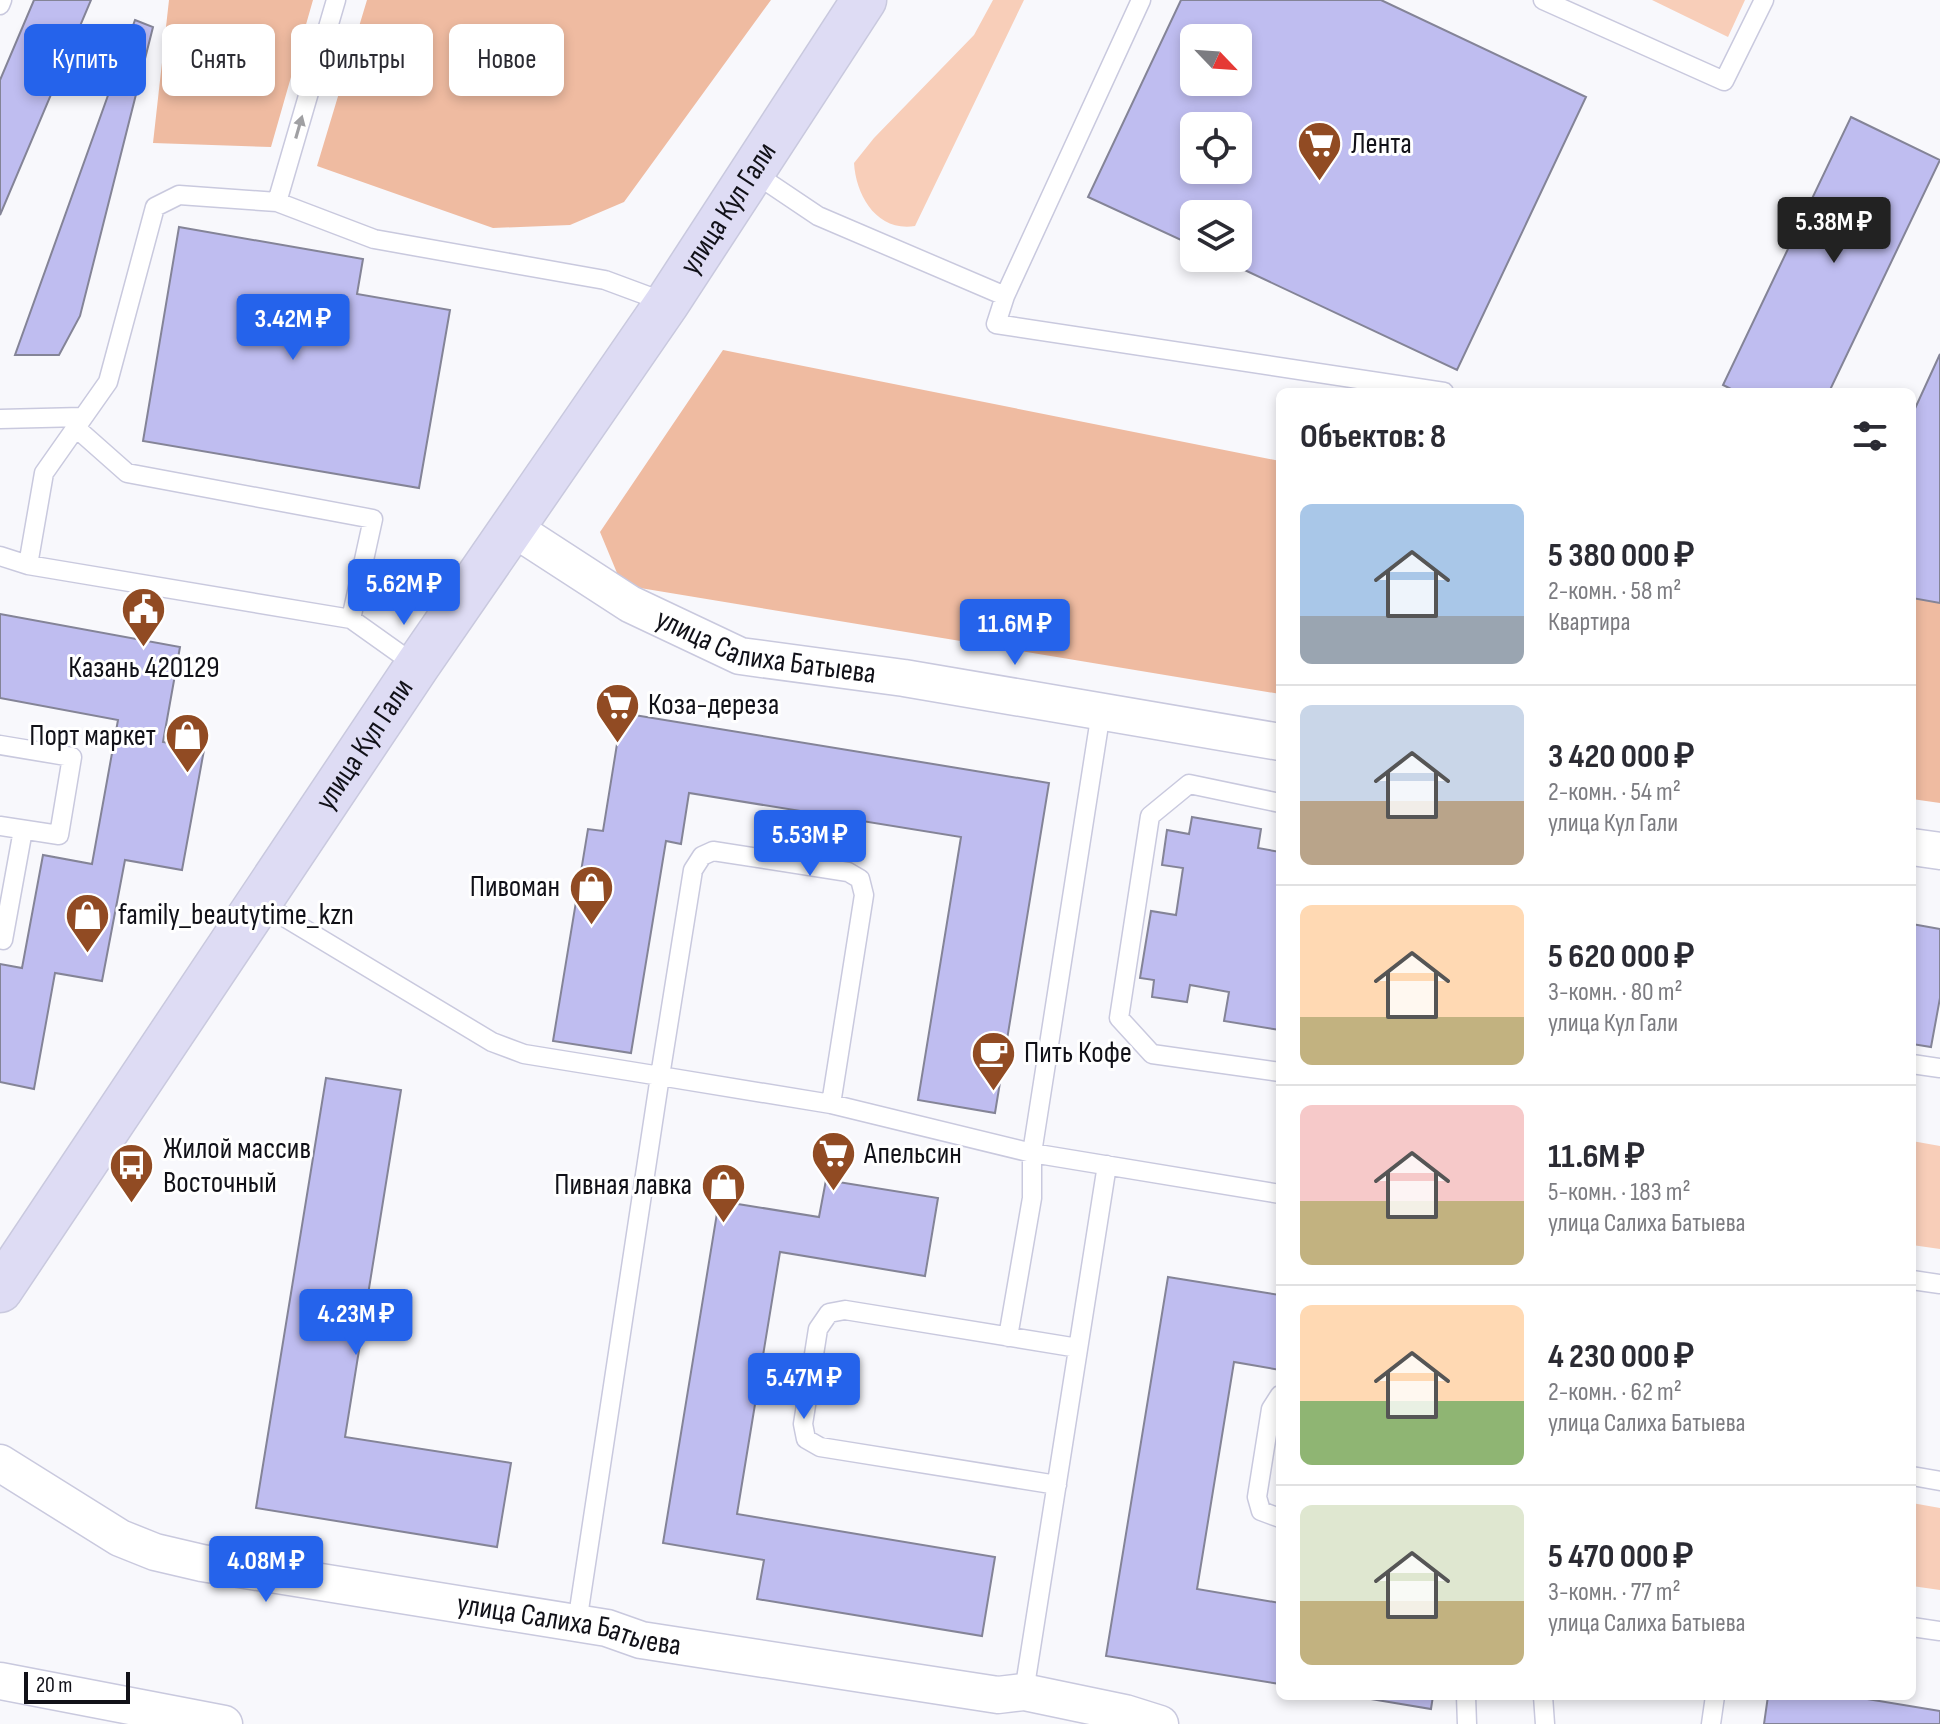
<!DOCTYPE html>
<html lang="ru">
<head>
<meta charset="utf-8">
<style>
	:root { --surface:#fff; --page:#f7f7f7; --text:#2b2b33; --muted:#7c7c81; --line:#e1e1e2; --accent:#2563eb }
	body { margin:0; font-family:"Sofia Sans Condensed",sans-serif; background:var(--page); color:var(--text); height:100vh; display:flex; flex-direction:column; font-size:30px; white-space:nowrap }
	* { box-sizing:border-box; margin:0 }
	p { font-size:26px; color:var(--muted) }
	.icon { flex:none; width:44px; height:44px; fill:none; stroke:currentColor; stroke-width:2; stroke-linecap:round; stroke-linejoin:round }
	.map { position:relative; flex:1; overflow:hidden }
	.drawer { position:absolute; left:1276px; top:388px; width:640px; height:1312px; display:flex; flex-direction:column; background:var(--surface); border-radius:12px; box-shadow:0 4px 12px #0003 }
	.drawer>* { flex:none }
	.top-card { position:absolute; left:24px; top:24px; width:760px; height:72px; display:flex; gap:16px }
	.needle { width:52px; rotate:115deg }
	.controls { position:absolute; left:1180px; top:24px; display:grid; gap:16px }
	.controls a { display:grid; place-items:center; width:72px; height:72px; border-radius:12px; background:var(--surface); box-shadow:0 4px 12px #0003; font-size:40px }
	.scale { position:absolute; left:24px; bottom:20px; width:106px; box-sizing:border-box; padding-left:8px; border:4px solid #111118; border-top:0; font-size:22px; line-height:28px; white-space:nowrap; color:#111118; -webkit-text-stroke:6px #fff; paint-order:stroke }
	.price { position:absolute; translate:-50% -68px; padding:0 18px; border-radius:8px; background:var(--accent); color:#fff; font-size:26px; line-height:52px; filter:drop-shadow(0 2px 4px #0008) }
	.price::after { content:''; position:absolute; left:50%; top:48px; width:24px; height:18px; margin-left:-12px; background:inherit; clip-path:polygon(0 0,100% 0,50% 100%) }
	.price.active { background:#222; color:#fff }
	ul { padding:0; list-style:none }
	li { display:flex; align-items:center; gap:24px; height:200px; padding:0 24px }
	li+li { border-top:2px solid var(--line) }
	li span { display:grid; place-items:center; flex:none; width:224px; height:160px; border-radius:12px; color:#555 }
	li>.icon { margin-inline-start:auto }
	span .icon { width:96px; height:96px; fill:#fffc; stroke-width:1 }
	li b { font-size:34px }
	h2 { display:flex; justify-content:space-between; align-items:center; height:96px; padding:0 24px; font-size:34px }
	.pill { padding:0 28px; border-radius:12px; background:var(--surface); box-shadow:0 4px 12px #0003; font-size:28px; line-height:72px }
	.pill.active { background:var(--accent); color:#fff }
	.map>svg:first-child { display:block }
	.green { fill:#f8ceb9 }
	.forest { fill:#efbba1 }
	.building { fill:#bfbdf0; stroke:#848497; stroke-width:2; fill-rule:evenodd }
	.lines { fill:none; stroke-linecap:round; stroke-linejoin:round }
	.lane-casing { stroke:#c9c9de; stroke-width:21 }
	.street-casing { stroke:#c9c9de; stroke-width:39 }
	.secondary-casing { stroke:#c9c9de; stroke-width:47 }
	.lane { stroke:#fff; stroke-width:18 }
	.street { stroke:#fff; stroke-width:36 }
	.secondary { stroke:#dedcf4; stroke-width:44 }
	.oneway { fill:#a0a0a3 }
	.labels { text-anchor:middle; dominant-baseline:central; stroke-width:6; stroke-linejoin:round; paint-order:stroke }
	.poi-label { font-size:30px; fill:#111118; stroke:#fff; text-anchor:start }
	.street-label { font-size:30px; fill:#111118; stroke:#fff }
</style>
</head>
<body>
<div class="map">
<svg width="1940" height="1724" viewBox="0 0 1940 1724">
	<rect width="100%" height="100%" fill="#f8f8fc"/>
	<path class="green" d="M993,0H1024L915,226C877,232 856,196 854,163L874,138L974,35Z
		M1652,0H1745L1728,37Z
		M1912,1141L1940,1146V1249L1912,1245Z
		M1912,1503L1940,1508V1590L1912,1586Z"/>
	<path class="forest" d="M169,0H313L271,147L153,143Z
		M367,0H771L624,202L570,225L493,228L317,166Z
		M723,350L1280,461V694L622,585L600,532Z
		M1912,587L1940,593V803L1912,799Z"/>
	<path class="building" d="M34,0H91L0,215V80Z
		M1181,0H1381L1586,97L1457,370L1219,258H1238V214H1194V246L1088,197ZM1194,38H1238V82H1194ZM1194,126H1238V170H1194Z
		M135,20L153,27L80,316L59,355H15Z
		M1851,117L1940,160L1829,392H1737L1723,385Z
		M179,227L363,259L357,294L450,310L419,488L143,441Z
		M1940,354V603L1912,598V415Z
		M0,614L180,647L163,742L204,750L182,870L125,860L102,981L55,973L34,1089L0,1082V964L22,968L43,855L92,864L118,720L0,698Z
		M622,713L1049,783L995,1113L918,1100L961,837L689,793L681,844L666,841L631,1053L553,1041L588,829L603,831Z
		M1192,817L1261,829L1258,848L1280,852V1030L1224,1021L1229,992L1190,985L1187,1002L1152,997L1154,980L1140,978L1151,911L1176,915L1183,868L1162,865L1167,830L1189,834Z
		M1912,924L1940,929V998L1931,1047L1912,1044Z
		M326,1078L401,1090L345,1437L511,1463L497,1547L256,1508Z
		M826,1180L938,1198L925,1276L780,1252L737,1514L995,1557L982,1636L757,1599L764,1560L663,1543L719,1201L819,1217Z
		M1168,1277L1280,1295V1370L1234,1362L1197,1589L1280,1603V1684L1106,1656Z
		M1353,1696H1433L1431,1709Z
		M1768,1696H1849L1940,1711V1724H1764Z"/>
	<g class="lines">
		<defs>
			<path id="lane" d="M1543,0L1724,81L1764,0
				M0,5L2,0
				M754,173L818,216L1005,296L1141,0
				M277,202L336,0
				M1005,296L996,324L1444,392
				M0,419L82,417
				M75,427L127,473L373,519L351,619
				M0,556L28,565L351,619L417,666
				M28,565L44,473L108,382L155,207L179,195L277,202L374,239L605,280L667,303
				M0,745L72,757L59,835L0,826
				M1280,803L1189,784L1150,816L1119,1018L1152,1054L1280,1072
				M261,903L492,1042L524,1054L660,1076L693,870L702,856L713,851L848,872L860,879L864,895L831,1104
				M0,939L3,940L23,830
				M1912,1064L1940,1068
				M1912,1280L1940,1284
				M1008,1337L1032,1198V1153L1101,712
				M1280,1395L1271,1409L1257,1497L1261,1511L1280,1518
				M1912,1476L1940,1481
				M1057,1485L820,1447L806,1439L803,1424L818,1329L829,1313L845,1310L1078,1348
				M577,1623L660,1076L831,1104L1032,1153L1280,1194
				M1912,1627L1940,1631
				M1024,1692L1107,1165
				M1466,1696L1467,1724
				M1543,1696L1545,1724
				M1711,1724L1715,1696"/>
			<g id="street">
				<path id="s1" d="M513,528L630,604L740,656L904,678L1280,742"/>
				<path d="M1912,847L1940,851"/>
				<path id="s2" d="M0,1463L120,1538L155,1552L202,1563L607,1628L641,1640L998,1695L1024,1692L1125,1713L1160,1724"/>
				<path d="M0,1681L224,1724"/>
			</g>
			<g id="secondary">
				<path id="s3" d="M0,1290L417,666L667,303L864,0"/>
			</g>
		</defs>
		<use href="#lane" class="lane-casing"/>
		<use href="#street" class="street-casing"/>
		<use href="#secondary" class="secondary-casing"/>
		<use href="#lane" class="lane"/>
		<use href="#street" class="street"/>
		<use href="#secondary" class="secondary"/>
	</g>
	<defs><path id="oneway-solid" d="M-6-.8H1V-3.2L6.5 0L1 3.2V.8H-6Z" transform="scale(2)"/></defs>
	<use class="oneway" href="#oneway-solid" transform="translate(299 127) rotate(-74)"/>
	<defs>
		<symbol id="supermarket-pin" viewBox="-11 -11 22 30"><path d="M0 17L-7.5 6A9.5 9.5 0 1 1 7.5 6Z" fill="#914b23" stroke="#fff"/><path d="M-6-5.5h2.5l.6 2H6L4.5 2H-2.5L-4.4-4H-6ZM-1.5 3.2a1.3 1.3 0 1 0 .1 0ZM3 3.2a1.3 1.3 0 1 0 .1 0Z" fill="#fff"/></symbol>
		<symbol id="civic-pin" viewBox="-11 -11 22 30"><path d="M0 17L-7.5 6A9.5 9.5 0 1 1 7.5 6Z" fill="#914b23" stroke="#fff"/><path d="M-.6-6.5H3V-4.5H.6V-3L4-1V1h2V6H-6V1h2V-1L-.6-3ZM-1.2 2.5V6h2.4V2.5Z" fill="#fff"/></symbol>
		<symbol id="shop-pin" viewBox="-11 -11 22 30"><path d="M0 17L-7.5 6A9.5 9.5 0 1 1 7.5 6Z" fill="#914b23" stroke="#fff"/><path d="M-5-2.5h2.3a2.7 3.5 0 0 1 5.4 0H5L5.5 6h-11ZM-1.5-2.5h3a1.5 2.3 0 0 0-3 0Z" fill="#fff"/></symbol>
		<symbol id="cafe-pin" viewBox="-11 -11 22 30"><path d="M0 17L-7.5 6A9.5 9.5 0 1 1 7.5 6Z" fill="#914b23" stroke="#fff"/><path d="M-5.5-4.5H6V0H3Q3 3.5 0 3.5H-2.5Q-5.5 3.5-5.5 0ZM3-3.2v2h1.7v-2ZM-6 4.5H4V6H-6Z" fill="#fff"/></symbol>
		<symbol id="bus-pin" viewBox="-11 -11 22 30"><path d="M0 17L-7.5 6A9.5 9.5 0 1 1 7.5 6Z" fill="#914b23" stroke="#fff"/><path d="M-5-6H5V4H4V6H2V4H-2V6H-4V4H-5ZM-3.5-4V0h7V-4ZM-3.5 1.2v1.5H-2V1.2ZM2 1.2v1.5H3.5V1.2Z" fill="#fff"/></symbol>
	</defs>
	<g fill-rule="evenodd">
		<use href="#supermarket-pin" x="1294" y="118" width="51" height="69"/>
		<use href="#civic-pin" x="118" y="584" width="51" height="69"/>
		<use href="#supermarket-pin" x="592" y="680" width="51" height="69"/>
		<use href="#shop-pin" x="162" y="710" width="51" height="69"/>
		<use href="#shop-pin" x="566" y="862" width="51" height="69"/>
		<use href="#shop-pin" x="62" y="890" width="51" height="69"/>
		<use href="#cafe-pin" x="968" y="1028" width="51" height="69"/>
		<use href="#supermarket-pin" x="808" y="1128" width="51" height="69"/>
		<use href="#bus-pin" x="106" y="1140" width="51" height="69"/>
		<use href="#shop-pin" x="698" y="1160" width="51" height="69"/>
	</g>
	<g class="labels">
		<g class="poi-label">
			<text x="1351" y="144">Лента</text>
			<text x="144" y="668" text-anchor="middle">Казань 420129</text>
			<text x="648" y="705">Коза-дереза</text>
			<text x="156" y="736" text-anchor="end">Порт маркет</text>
			<text x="560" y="887" text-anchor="end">Пивоман</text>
			<text x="118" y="915">family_beautytime_kzn</text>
			<text x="1024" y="1053">Пить Кофе</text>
			<text x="163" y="1149">Жилой массив<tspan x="163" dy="34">Восточный</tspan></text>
			<text x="864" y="1154">Апельсин</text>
			<text x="692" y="1185" text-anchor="end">Пивная лавка</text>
		</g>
		<g class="street-label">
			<text stroke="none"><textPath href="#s3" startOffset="1304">улица Кул Гали</textPath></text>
			<text stroke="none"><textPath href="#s1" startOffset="284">улица Салиха Батыева</textPath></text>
			<text stroke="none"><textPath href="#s3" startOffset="656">улица Кул Гали</textPath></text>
			<text stroke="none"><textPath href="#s2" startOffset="600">улица Салиха Батыева</textPath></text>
		</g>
	</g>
</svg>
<div class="controls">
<a><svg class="needle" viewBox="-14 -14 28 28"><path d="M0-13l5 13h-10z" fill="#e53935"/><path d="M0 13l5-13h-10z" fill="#7c7c81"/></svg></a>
<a><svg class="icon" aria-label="locate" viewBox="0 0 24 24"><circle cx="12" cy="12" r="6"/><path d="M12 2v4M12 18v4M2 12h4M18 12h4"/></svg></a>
<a><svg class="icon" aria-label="layers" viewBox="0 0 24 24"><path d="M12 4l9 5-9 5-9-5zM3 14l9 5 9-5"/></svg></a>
</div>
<div class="scale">20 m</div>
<b class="price active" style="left:1834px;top:265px">5.38M ₽</b>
<b class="price" style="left:293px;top:362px">3.42M ₽</b>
<b class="price" style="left:404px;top:627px">5.62M ₽</b>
<b class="price" style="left:1015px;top:667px">11.6M ₽</b>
<b class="price" style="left:810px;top:878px">5.53M ₽</b>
<b class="price" style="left:356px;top:1357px">4.23M ₽</b>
<b class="price" style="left:804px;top:1421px">5.47M ₽</b>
<b class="price" style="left:266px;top:1604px">4.08M ₽</b>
<div class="top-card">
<a class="pill active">Купить</a>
<a class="pill">Снять</a>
<a class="pill">Фильтры</a>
<a class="pill">Новое</a>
</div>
<section class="drawer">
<h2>Объектов: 8<svg class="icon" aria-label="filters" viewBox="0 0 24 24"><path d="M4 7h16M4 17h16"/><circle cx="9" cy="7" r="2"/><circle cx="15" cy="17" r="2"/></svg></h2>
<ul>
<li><span style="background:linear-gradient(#a9c7e8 70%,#9aa5b1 0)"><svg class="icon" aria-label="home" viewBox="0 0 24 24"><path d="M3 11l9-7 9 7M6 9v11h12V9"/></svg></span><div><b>5 380 000 ₽</b><p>2-комн. · 58 m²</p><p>Квартира</p></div></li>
<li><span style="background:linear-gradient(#c9d6e8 60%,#b9a48a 0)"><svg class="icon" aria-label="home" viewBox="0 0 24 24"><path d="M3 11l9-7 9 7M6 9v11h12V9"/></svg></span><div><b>3 420 000 ₽</b><p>2-комн. · 54 m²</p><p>улица Кул Гали</p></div></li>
<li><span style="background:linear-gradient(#ffd9b3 70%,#c2b280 0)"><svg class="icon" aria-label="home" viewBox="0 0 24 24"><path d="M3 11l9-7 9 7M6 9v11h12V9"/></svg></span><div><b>5 620 000 ₽</b><p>3-комн. · 80 m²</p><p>улица Кул Гали</p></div></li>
<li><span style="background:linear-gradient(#f6c9c9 60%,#c2b280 0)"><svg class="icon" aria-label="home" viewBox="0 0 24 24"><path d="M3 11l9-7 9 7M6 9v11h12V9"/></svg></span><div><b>11.6M ₽</b><p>5-комн. · 183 m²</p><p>улица Салиха Батыева</p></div></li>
<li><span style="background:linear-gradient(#ffd9b3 60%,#8fb573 0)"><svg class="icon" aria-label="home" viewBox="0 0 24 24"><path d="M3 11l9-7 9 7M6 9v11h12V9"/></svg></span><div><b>4 230 000 ₽</b><p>2-комн. · 62 m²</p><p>улица Салиха Батыева</p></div></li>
<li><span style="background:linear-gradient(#dfe7d0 60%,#c2b280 0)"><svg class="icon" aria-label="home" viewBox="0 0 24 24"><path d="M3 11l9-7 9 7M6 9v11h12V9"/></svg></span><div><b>5 470 000 ₽</b><p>3-комн. · 77 m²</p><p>улица Салиха Батыева</p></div></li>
</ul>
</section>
</div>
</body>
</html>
